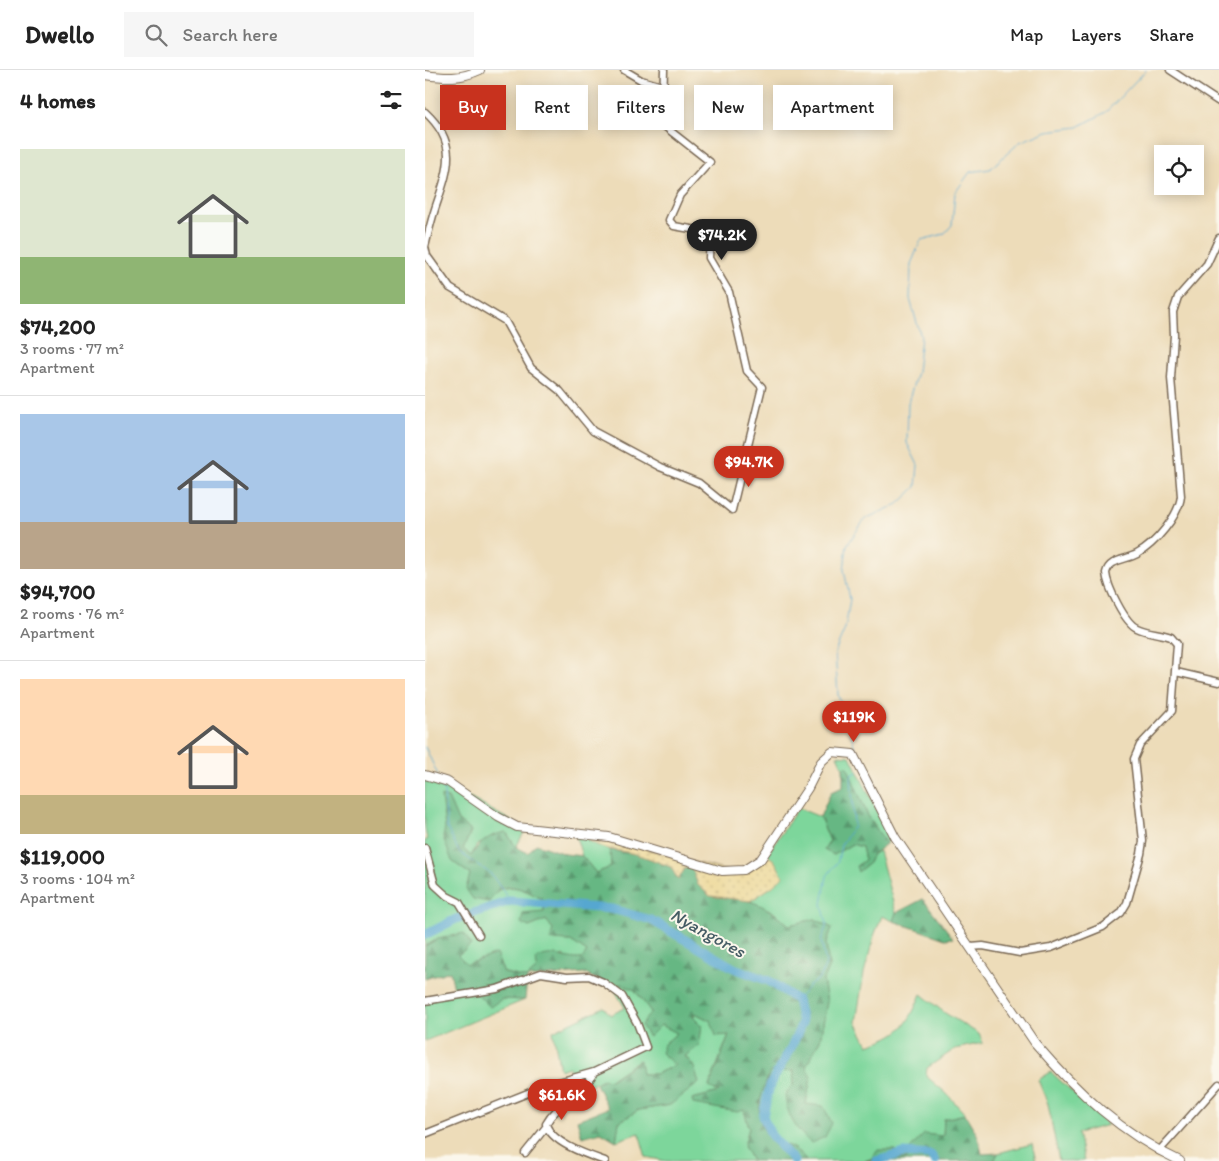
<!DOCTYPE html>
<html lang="en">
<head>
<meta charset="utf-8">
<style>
	:root { --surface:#fff; --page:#f6f6f6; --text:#222; --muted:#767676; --line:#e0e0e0; --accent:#c8321e }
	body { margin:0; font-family:Itim,sans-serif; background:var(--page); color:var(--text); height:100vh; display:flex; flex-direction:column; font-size:19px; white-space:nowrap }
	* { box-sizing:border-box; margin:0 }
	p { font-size:16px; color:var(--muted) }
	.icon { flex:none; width:28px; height:28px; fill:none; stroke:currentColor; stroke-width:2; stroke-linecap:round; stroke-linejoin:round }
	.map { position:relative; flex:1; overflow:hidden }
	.sheet { display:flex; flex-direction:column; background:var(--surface); width:425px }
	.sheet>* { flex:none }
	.hud { position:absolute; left:15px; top:15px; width:475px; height:45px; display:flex; gap:10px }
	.tools { position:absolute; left:729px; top:75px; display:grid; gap:10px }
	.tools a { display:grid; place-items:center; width:50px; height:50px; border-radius:0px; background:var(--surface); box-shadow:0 2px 12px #0003; font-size:25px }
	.price { position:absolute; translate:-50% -42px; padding:0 11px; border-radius:18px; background:var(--accent); color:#fff; font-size:16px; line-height:32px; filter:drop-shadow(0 1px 2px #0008) }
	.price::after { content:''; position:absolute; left:50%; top:30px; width:15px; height:11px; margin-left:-8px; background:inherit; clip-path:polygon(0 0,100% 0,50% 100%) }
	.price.active { background:#222; color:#fff }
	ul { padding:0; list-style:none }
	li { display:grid; align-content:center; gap:10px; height:265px; padding:0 20px }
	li+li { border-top:1px solid var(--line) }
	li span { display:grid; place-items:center; height:155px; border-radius:0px; color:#555 }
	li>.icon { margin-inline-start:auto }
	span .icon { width:90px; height:90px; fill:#fffc; stroke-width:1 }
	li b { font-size:21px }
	h2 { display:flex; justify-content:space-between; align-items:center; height:60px; padding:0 20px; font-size:21px }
	.pill { padding:0 18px; border-radius:0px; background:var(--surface); box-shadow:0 2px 12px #0003; font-size:18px; line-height:45px }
	.pill.active { background:var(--accent); color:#fff }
	header { display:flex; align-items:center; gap:30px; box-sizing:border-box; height:70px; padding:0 25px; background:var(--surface); border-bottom:1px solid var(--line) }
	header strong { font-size:24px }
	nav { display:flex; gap:28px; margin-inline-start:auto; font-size:18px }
	.search { width:350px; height:45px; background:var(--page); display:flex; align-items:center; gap:12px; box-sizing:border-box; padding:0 18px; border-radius:0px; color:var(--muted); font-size:19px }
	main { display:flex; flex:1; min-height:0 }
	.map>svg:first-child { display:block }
	.grass { fill:#7dd69b; stroke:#5c805c }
	.forest { fill:url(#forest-firs); stroke:#507050 }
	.sand { fill:url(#sand-dots); stroke:#94825e }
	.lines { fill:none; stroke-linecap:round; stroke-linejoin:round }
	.stream { stroke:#56a7d0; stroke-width:1 }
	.river { stroke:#56a7d0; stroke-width:9 }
	.minor-casing { stroke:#796854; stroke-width:9 }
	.tertiary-casing { stroke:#796854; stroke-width:10 }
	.minor { stroke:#fff; stroke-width:6 }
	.tertiary { stroke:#fff; stroke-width:8 }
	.labels { text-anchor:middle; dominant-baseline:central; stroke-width:4; stroke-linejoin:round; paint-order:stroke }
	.water-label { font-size:18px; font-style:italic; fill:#465c65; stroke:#fbf7ec }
</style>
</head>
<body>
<header>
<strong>Dwello</strong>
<div class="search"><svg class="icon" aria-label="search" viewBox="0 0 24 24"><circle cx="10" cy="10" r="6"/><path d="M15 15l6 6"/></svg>Search here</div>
<nav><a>Map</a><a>Layers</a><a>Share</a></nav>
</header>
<main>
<section class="sheet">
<h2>4 homes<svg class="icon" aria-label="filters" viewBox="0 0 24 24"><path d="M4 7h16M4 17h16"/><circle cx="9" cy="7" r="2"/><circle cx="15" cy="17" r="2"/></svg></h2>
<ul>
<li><span style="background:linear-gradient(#dfe7d0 70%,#8fb573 0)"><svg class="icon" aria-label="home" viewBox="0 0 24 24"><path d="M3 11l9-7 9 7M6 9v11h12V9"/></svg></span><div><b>$74,200</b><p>3 rooms · 77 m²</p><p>Apartment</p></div></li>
<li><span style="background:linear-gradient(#a9c7e8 70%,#b9a48a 0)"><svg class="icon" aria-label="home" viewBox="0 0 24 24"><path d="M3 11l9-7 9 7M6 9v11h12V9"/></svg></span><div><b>$94,700</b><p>2 rooms · 76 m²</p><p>Apartment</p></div></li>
<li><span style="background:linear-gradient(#ffd9b3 75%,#c2b280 0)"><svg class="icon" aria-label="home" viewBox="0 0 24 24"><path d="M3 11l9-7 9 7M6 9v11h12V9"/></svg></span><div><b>$119,000</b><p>3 rooms · 104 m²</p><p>Apartment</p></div></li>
</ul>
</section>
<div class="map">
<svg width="794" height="1091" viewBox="0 0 794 1091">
	<defs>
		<pattern id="forest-firs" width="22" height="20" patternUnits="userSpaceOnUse" patternTransform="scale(1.25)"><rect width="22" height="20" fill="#66b783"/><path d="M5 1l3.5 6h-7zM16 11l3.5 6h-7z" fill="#55956b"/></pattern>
		<pattern id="sand-dots" width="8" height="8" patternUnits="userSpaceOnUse" patternTransform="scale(1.25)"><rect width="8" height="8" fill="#eeda9e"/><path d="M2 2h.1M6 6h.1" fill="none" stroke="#cdbb88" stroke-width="1.8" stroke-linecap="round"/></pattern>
	</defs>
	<rect width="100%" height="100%" fill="#fbf7ec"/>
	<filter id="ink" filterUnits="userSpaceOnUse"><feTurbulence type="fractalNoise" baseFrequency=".02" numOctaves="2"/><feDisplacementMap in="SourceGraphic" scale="10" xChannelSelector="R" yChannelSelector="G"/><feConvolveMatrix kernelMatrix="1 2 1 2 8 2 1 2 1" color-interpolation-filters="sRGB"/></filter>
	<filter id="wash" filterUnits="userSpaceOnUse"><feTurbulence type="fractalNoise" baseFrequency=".0096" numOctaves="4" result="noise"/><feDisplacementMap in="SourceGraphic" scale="20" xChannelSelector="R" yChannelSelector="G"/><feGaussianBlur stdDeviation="1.12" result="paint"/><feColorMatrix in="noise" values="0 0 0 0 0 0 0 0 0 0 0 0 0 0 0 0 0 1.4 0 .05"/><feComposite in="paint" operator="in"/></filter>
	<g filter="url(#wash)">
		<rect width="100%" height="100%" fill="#eddcb9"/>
		<path class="grass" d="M412,685L425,686L465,767L461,774L442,744L422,697L418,698Z
			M5,706L101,759L91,777L81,762L52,775L46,786L38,779L46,761L33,751L23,728L16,727L27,791L69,822C89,812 100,820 119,830V843L98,844L104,857L121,850L128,859L126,870L146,871L162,882L157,889L145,890L138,885L113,899L102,908L42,894L13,869L0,876V771L2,770L0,758V707Z
			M373,738L395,747L405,771L399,780L409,785L427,774L437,777L440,790L444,793L448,784L454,781L471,843L468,851L457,846L449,866L439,903L431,952L443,975C477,964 482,957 496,924L520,943L554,964L558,973L530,979L502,998L501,1006L521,1023L540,1044L519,1049L518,1066L482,1089H470V1080L439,1091H381C373,1078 362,1074 347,1072C327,1046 334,1031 345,1002L369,1001L368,1015L360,1025L381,1034L386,1006L380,997L395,970L402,932L398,910L404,896L401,874L407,858L390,849L364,855L347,841L325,831L348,816L342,785Z
			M150,764L159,765L164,771L185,780L186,797L171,803L157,786Z
			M196,914L210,920L226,942L223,967L236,955L253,963L239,974L250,995L231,1004H216L214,990L184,1010L178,1009L153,1022L144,997L135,1000L128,961L179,937L185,945L200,938L189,919Z
			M29,919L77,929L100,930L0,971V928Z
			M270,943L286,951L304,964L284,1016L295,1022L267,1029L319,1040L324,1058L319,1076L327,1091H241L221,1087L214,1063L191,1071L194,1052L214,1040L245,1035L269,997L260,985Z
			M626,1002L683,1055L653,1063L659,1091H634L623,1034L613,1010Z
			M607,1074L611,1091H569L573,1083Z"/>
		<path class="forest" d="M422,696L442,744L461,774L448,784L444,793L433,802L431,796L440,790L437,777L427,774L409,785L399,780L405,771L395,747L406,722L418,717V698Z
			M16,726L23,728L33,751L46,761L38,779L46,786C56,772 63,765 81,762L91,777L103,783L111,774L140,784L157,786L171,803L186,797L185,780L212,784L247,797L253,810L260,798H268C280,837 292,823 324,831C339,835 352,845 364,855L390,849L407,858L401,874L404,896L398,910L402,932L395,970L381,997L386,1006L381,1034L398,1036L407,1053L400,1067L386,1073C371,1060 362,1046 360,1025L368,1015L369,1001L345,1002C334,1031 327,1046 347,1072C362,1074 373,1078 381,1091H327L319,1076L324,1058L319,1040L312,1042L268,1034L267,1029L294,1022L284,1017L304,965L291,966L286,951L270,943L268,947L277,956L274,976L260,986L269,997L274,1013L245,1035L214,1040L194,1052L191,1071L176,1062L157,1067L152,1050L183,1038L171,1014L178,1009L185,1010L215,990L217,1004H231L250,995L236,983L239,974L252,963L236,955L224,967L216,955L226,942L210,920L196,914L189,919L159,903L102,908L100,930L77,929L65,937L52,924L29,919L25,901L0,909V876L13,869L39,863L46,875L33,885L42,894L71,884L79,903L102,908L112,899L111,889C128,879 139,890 157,889L162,882L146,871L125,870L128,859L121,850L104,857L96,853L98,844L119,842V830C98,819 78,806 64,832L48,829L41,819L45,804L27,791L18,767L20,758Z
			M498,829L528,868L520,869L468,851L471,843Z
			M540,1044L553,1066L557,1084L573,1083L569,1091H439L445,1090L453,1080H470V1089H482L484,1080L499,1064L518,1066L519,1049Z"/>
		<path class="sand" d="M159,765L179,768L310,803L342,785L349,790L358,806L348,816L325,831L285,826L273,815L267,798H260L253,810L246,797C235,793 225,788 213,785C195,779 173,782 159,765Z"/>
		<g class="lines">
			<path class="stream" d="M0,677L13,705
				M430,681L424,652L413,625L410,582L420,559L425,529L419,500L422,475L440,449L473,434L491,417L493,395L482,373L483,333L492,302L496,267L485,229L486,194L496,170L519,164L527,155L530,123L545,102L565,99L595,72L622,61L653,57L681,42L721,0
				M16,714L19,722L22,758L34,782L66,804L85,831
				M372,930L384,916L395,908L401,894L396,871L402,854L397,834L402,806L413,791L416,775L429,756L426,705L432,702"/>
			<path class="river" d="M0,865L31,849L85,831L187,839L226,850L309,898L344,911L372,930L377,953L367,976L345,1015L338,1046L346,1065L369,1091
				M451,1091L479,1083L506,1085L510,1091"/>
		</g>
	</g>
	<g filter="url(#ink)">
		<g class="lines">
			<defs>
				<path id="minor" d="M199,0L216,10L237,16
					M745,0L794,32
					M0,42C35,74 23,100 10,139C6,151 3,164 0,177L2,186L25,218L80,251L106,298L135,321L168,361L235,397L274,413L307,440L337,317L322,301L304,222L284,188L285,164L277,161L249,156L244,150L255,125L285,92L234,52L238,32L239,0
					M751,602L794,612
					M0,778L10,815L22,826L34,832L54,865
					M546,877L558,876L595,883L626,878L678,857L696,843L702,833L716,784L718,771L709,689L715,675L747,641L752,574L746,567C735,563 722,563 712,558C700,553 682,516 681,503C684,489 701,490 712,484C730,474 754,446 756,426L746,308L749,265L748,242L753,227L782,194L794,168
					M0,931L72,919L116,903L142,907L164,906L178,912L197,926L212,953L221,977L169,1002L123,1015L0,1064
					M169,1002C160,1023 132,1033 121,1054C126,1073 163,1085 180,1091
					M734,1081L794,1014
					M100,1083L121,1057"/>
				<path id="tertiary" d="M0,5C21,8 35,9 55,0
					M0,705L23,712L73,747L92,757L184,767L297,801L319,800L336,789L383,718L396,692L407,682L428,684L470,767L610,973C652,1022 697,1064 755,1091"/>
			</defs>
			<use href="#minor" class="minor-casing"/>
			<use href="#tertiary" class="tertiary-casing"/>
			<use href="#minor" class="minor"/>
			<use href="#tertiary" class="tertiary"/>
		</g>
	</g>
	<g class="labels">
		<g class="water-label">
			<text transform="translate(283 863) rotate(29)">Nyangores</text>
		</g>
	</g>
</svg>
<div class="tools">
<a><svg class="icon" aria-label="locate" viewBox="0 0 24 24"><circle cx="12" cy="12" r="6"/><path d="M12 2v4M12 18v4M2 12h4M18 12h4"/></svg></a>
</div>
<b class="price active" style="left:297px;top:191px">$74.2K</b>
<b class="price" style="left:324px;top:418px">$94.7K</b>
<b class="price" style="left:429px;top:673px">$119K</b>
<b class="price" style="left:137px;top:1051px">$61.6K</b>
<div class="hud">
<a class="pill active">Buy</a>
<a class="pill">Rent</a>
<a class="pill">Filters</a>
<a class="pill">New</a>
<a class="pill">Apartment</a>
</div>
</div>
</main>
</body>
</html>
